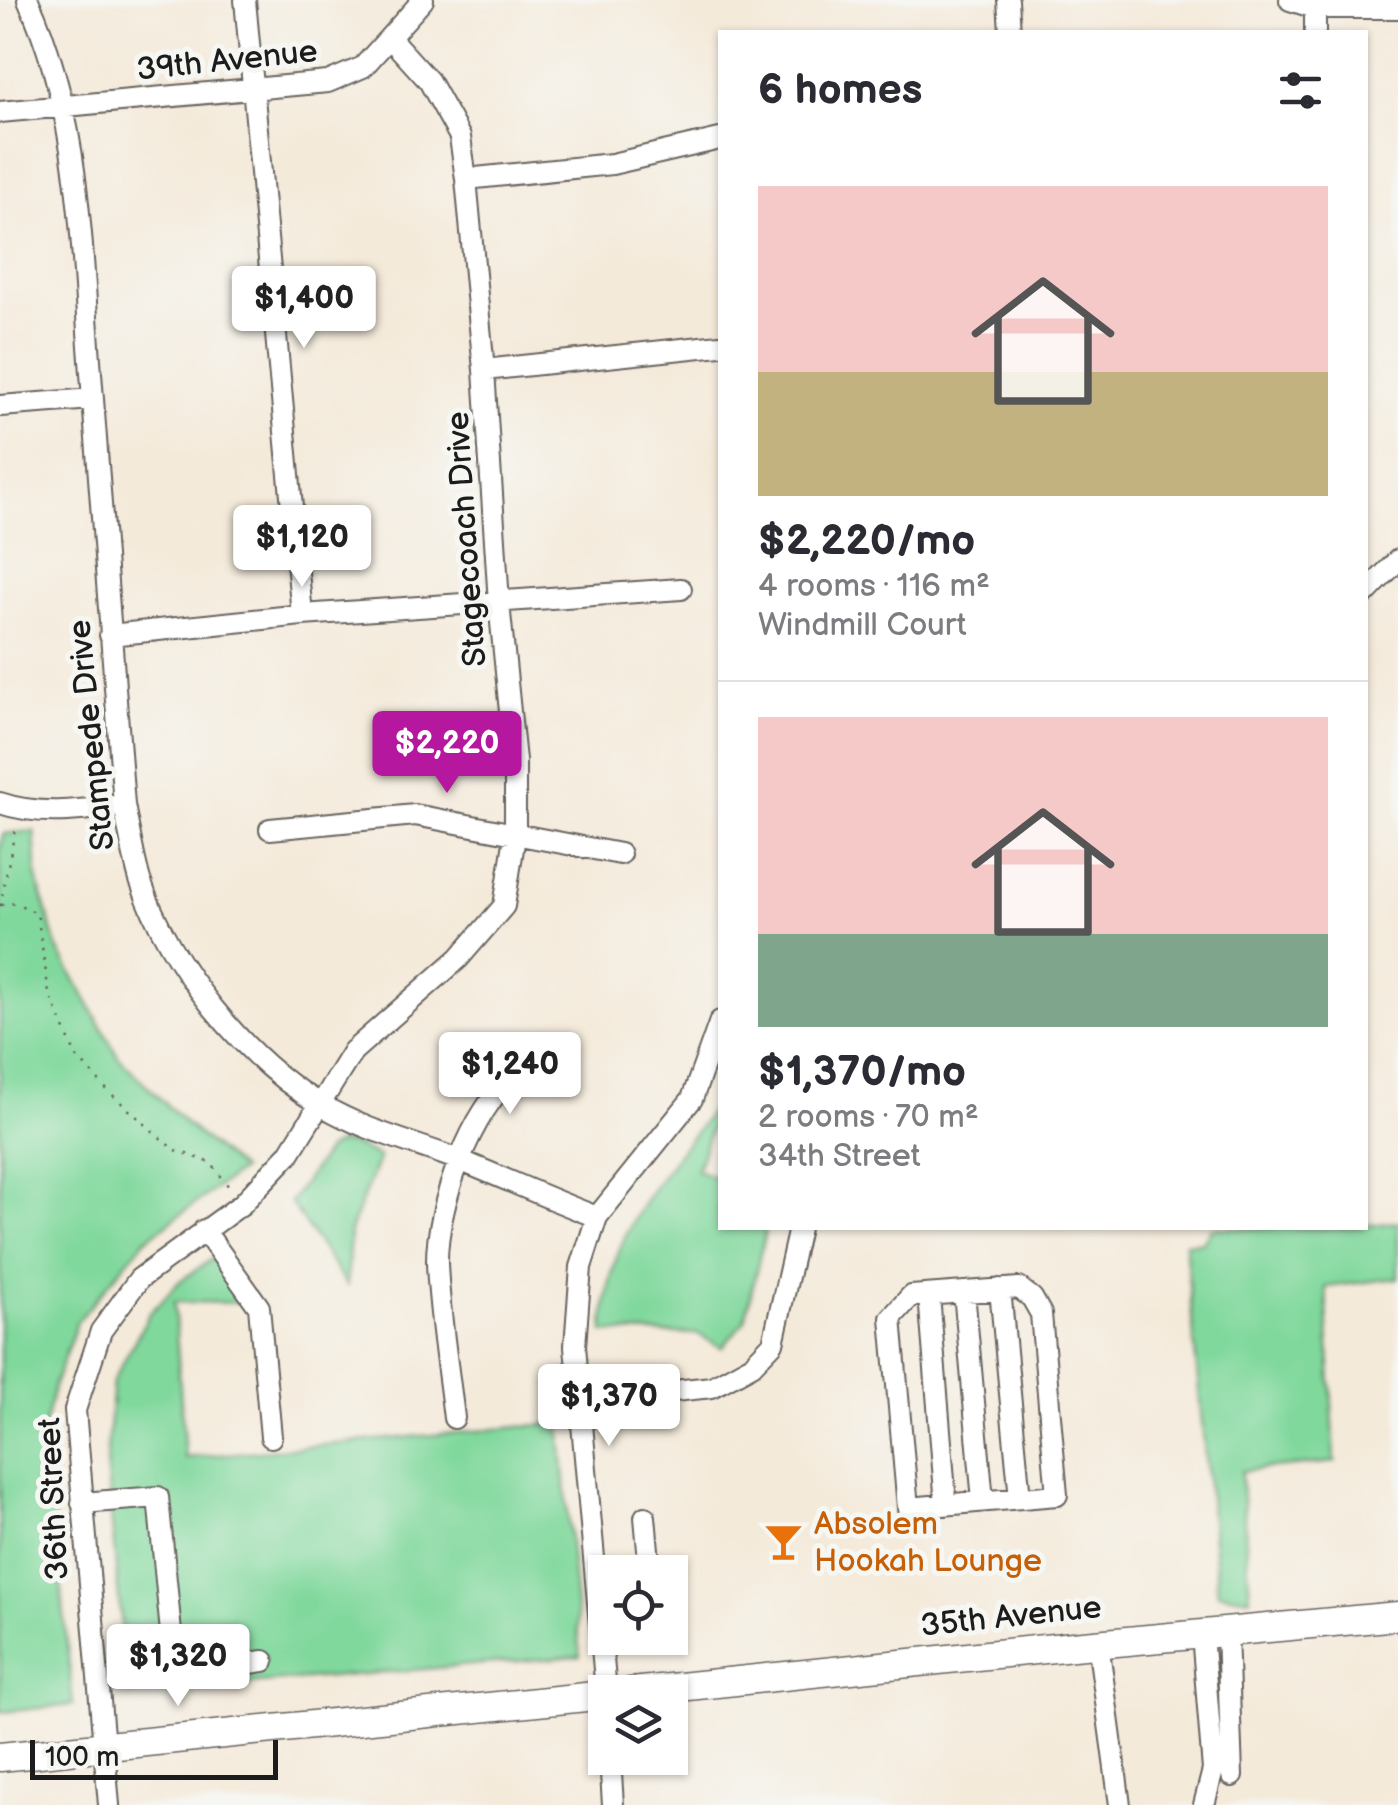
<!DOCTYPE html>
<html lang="en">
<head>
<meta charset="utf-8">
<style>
	:root { --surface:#fff; --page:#f7f7f7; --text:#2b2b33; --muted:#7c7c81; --line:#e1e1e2; --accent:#b5179e }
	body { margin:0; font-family:"Balsamiq Sans",sans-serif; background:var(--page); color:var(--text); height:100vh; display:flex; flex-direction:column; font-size:38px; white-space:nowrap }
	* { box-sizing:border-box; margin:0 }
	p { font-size:32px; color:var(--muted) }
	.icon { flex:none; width:55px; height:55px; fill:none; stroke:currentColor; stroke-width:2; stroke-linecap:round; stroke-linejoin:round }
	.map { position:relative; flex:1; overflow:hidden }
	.details { position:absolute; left:718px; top:30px; width:650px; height:1200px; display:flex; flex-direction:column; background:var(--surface); border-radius:0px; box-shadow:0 2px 8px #0004 }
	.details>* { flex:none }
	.controls { position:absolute; left:588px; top:1555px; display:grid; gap:20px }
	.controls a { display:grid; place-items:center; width:100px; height:100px; border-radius:0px; background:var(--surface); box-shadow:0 2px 8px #0004; font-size:50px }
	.scale { position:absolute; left:30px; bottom:25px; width:248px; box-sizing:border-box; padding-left:10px; border:5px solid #1c1c1c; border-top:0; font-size:28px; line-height:35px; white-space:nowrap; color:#1c1c1c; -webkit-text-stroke:8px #f6f6f2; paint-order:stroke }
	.price { position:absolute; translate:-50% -85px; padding:0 22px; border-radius:10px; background:#fff; color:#222; font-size:32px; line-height:65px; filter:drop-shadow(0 2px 5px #0008) }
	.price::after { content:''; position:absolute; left:50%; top:60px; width:30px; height:22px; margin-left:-15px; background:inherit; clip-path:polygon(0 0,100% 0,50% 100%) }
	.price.selected { background:var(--accent); color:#fff }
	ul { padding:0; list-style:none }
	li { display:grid; align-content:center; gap:20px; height:530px; padding:0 40px }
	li+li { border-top:2px solid var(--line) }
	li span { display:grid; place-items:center; height:310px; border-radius:0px; color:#555 }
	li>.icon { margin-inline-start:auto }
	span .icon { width:180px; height:180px; fill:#fffc; stroke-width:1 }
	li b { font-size:42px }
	h2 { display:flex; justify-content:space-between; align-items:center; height:120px; padding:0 40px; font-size:42px }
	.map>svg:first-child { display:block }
	.green { fill:#80d89c; stroke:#4e7a5c; stroke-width:2.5 }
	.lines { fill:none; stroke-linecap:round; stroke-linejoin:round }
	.minor-casing { stroke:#68645e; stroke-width:24 }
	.major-casing { stroke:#68645e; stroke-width:31 }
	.path { stroke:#68645e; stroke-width:2.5; stroke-dasharray:2.5 8; stroke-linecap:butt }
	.minor { stroke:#fff; stroke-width:20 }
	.major { stroke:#fff; stroke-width:28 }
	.labels { text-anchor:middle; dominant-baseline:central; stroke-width:10; stroke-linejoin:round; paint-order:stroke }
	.street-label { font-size:32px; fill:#1c1c1c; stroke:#f6f6f2 }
	.food-label { font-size:32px; fill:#c56008; stroke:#f6f6f2; text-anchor:start }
</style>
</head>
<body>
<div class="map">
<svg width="1398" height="1805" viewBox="0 0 1398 1805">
	<rect width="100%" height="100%" fill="#f6f6f2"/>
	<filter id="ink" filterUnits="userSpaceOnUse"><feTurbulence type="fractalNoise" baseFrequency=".01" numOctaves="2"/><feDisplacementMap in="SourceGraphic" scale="20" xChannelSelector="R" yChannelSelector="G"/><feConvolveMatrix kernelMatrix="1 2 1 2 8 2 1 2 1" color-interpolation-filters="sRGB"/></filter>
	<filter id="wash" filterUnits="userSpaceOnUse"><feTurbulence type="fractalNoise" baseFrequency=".0048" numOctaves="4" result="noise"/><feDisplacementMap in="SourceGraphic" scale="40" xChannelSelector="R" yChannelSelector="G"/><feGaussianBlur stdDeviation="2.25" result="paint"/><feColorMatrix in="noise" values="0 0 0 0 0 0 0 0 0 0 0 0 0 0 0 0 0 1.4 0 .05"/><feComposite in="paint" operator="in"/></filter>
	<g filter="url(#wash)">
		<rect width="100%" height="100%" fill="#f4eada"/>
		<path class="green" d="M34,831L37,878L57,947L119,1058L186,1124L241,1170L145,1240L77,1322L54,1385L45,1423L73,1705L0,1712V849L3,834Z
			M720,1094V1121L710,1130L697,1170L720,1179V1228H766L745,1320L722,1348L698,1334L604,1332C606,1253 635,1212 680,1151C694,1133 711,1115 720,1094Z
			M339,1143L351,1144L379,1157L350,1231L347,1286L290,1202L328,1149Z
			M1398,1222V1278L1326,1287L1335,1462L1241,1471L1250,1598L1218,1593L1185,1243L1203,1242L1212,1228H1345Z
			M215,1257L245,1303L174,1302L185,1458L560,1423L580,1656L128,1694L106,1462L113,1381L149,1314L180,1281Z"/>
	</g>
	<g filter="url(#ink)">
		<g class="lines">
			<defs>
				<path id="minor" d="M28,0C81,116 81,247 91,373C102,517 113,661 124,805C129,830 133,856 140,880C169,965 245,1061 323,1106C367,1132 416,1143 464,1162C508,1180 552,1200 597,1217
					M245,0L302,615
					M1008,0L1010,32
					M1290,0L1315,8H1398
					M1315,32V8
					M0,112L328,82L363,67L423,0
					M466,179L612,164L720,139
					M484,370L720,345
					M0,406L93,399
					M1365,594L1398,560
					M110,635L302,615L681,589
					M0,803C41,817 83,810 124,805
					M270,829L415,815L620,854
					M204,1230L259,1307L271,1437
					M1019,1288L1032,1298L1041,1314L1057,1495L908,1508L891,1318L911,1296Z
					M1000,1289L1020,1498
					M964,1292L983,1501
					M929,1295L946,1505
					M580,1401L712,1387L752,1365L773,1343L799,1228
					M454,1418C448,1367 439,1314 437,1263C436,1208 471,1108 516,1074C525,1067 541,1066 553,1064
					M82,1503L158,1497L171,1633C178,1685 225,1665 264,1661
					M645,1517L650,1572
					M1227,1632L1232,1776
					M1202,1634L1213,1770L1204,1805
					M1098,1643L1120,1805
					M606,1692L575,1346L581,1267L597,1217L692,1099L720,1021
					M610,1758L613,1805
					M109,1805L75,1410L101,1331L139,1279L242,1204L289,1154L353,1051L459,958L504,906L515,836V761L499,603L484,370L466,179L460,137L429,81L390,38"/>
				<path id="major" d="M631,1692L1073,1646L1398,1616
					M0,1757L605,1695"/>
			</defs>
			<use href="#minor" class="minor-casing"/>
			<use href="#major" class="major-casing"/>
			<path class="path" d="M1,905L16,903L37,913L49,993L76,1056L108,1091L173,1149L211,1163L229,1187
				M0,906L16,826"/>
			<use href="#minor" class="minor"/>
			<use href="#major" class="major"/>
		</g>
	</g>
	<defs>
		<symbol id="bar-bare" viewBox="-9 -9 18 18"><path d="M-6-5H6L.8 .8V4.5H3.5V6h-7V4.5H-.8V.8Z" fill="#e8710a" stroke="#f6f6f2" stroke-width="2.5" paint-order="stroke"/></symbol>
	</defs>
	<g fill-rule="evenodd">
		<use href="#bar-bare" x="756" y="1514" width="55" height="55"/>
	</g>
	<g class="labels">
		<g class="street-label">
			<text transform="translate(227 61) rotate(-6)">39th Avenue</text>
			<text transform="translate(467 539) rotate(-94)">Stagecoach Drive</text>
			<text transform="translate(92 735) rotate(-96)">Stampede Drive</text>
			<text transform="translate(54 1499) rotate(-93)">36th Street</text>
			<text transform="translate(1011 1617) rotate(-6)">35th Avenue</text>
		</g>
		<g class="food-label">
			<text x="814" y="1524">Absolem<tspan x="814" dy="37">Hookah Lounge</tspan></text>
		</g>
	</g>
</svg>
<div class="controls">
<a><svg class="icon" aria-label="locate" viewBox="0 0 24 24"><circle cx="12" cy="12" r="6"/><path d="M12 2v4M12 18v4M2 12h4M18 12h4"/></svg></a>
<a><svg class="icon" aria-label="layers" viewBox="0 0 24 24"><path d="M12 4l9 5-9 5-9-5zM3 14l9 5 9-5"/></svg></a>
</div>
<div class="scale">100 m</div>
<b class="price" style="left:304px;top:351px">$1,400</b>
<b class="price" style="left:302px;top:590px">$1,120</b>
<b class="price selected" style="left:447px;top:796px">$2,220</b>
<b class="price" style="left:510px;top:1117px">$1,240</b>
<b class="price" style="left:609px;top:1449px">$1,370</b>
<b class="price" style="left:178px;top:1709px">$1,320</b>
<section class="details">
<h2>6 homes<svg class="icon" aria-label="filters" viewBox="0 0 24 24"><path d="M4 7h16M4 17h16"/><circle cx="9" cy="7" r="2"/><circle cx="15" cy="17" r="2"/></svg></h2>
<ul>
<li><span style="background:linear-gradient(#f6c9c9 60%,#c2b280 0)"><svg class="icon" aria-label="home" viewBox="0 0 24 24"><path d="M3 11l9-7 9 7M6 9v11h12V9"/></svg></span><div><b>$2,220/mo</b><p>4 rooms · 116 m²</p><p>Windmill Court</p></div></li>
<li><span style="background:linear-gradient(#f6c9c9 70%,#7fa58c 0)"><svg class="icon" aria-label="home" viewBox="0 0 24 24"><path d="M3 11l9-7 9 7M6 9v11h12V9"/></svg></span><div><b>$1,370/mo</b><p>2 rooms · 70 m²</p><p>34th Street</p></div></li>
</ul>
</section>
</div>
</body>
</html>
